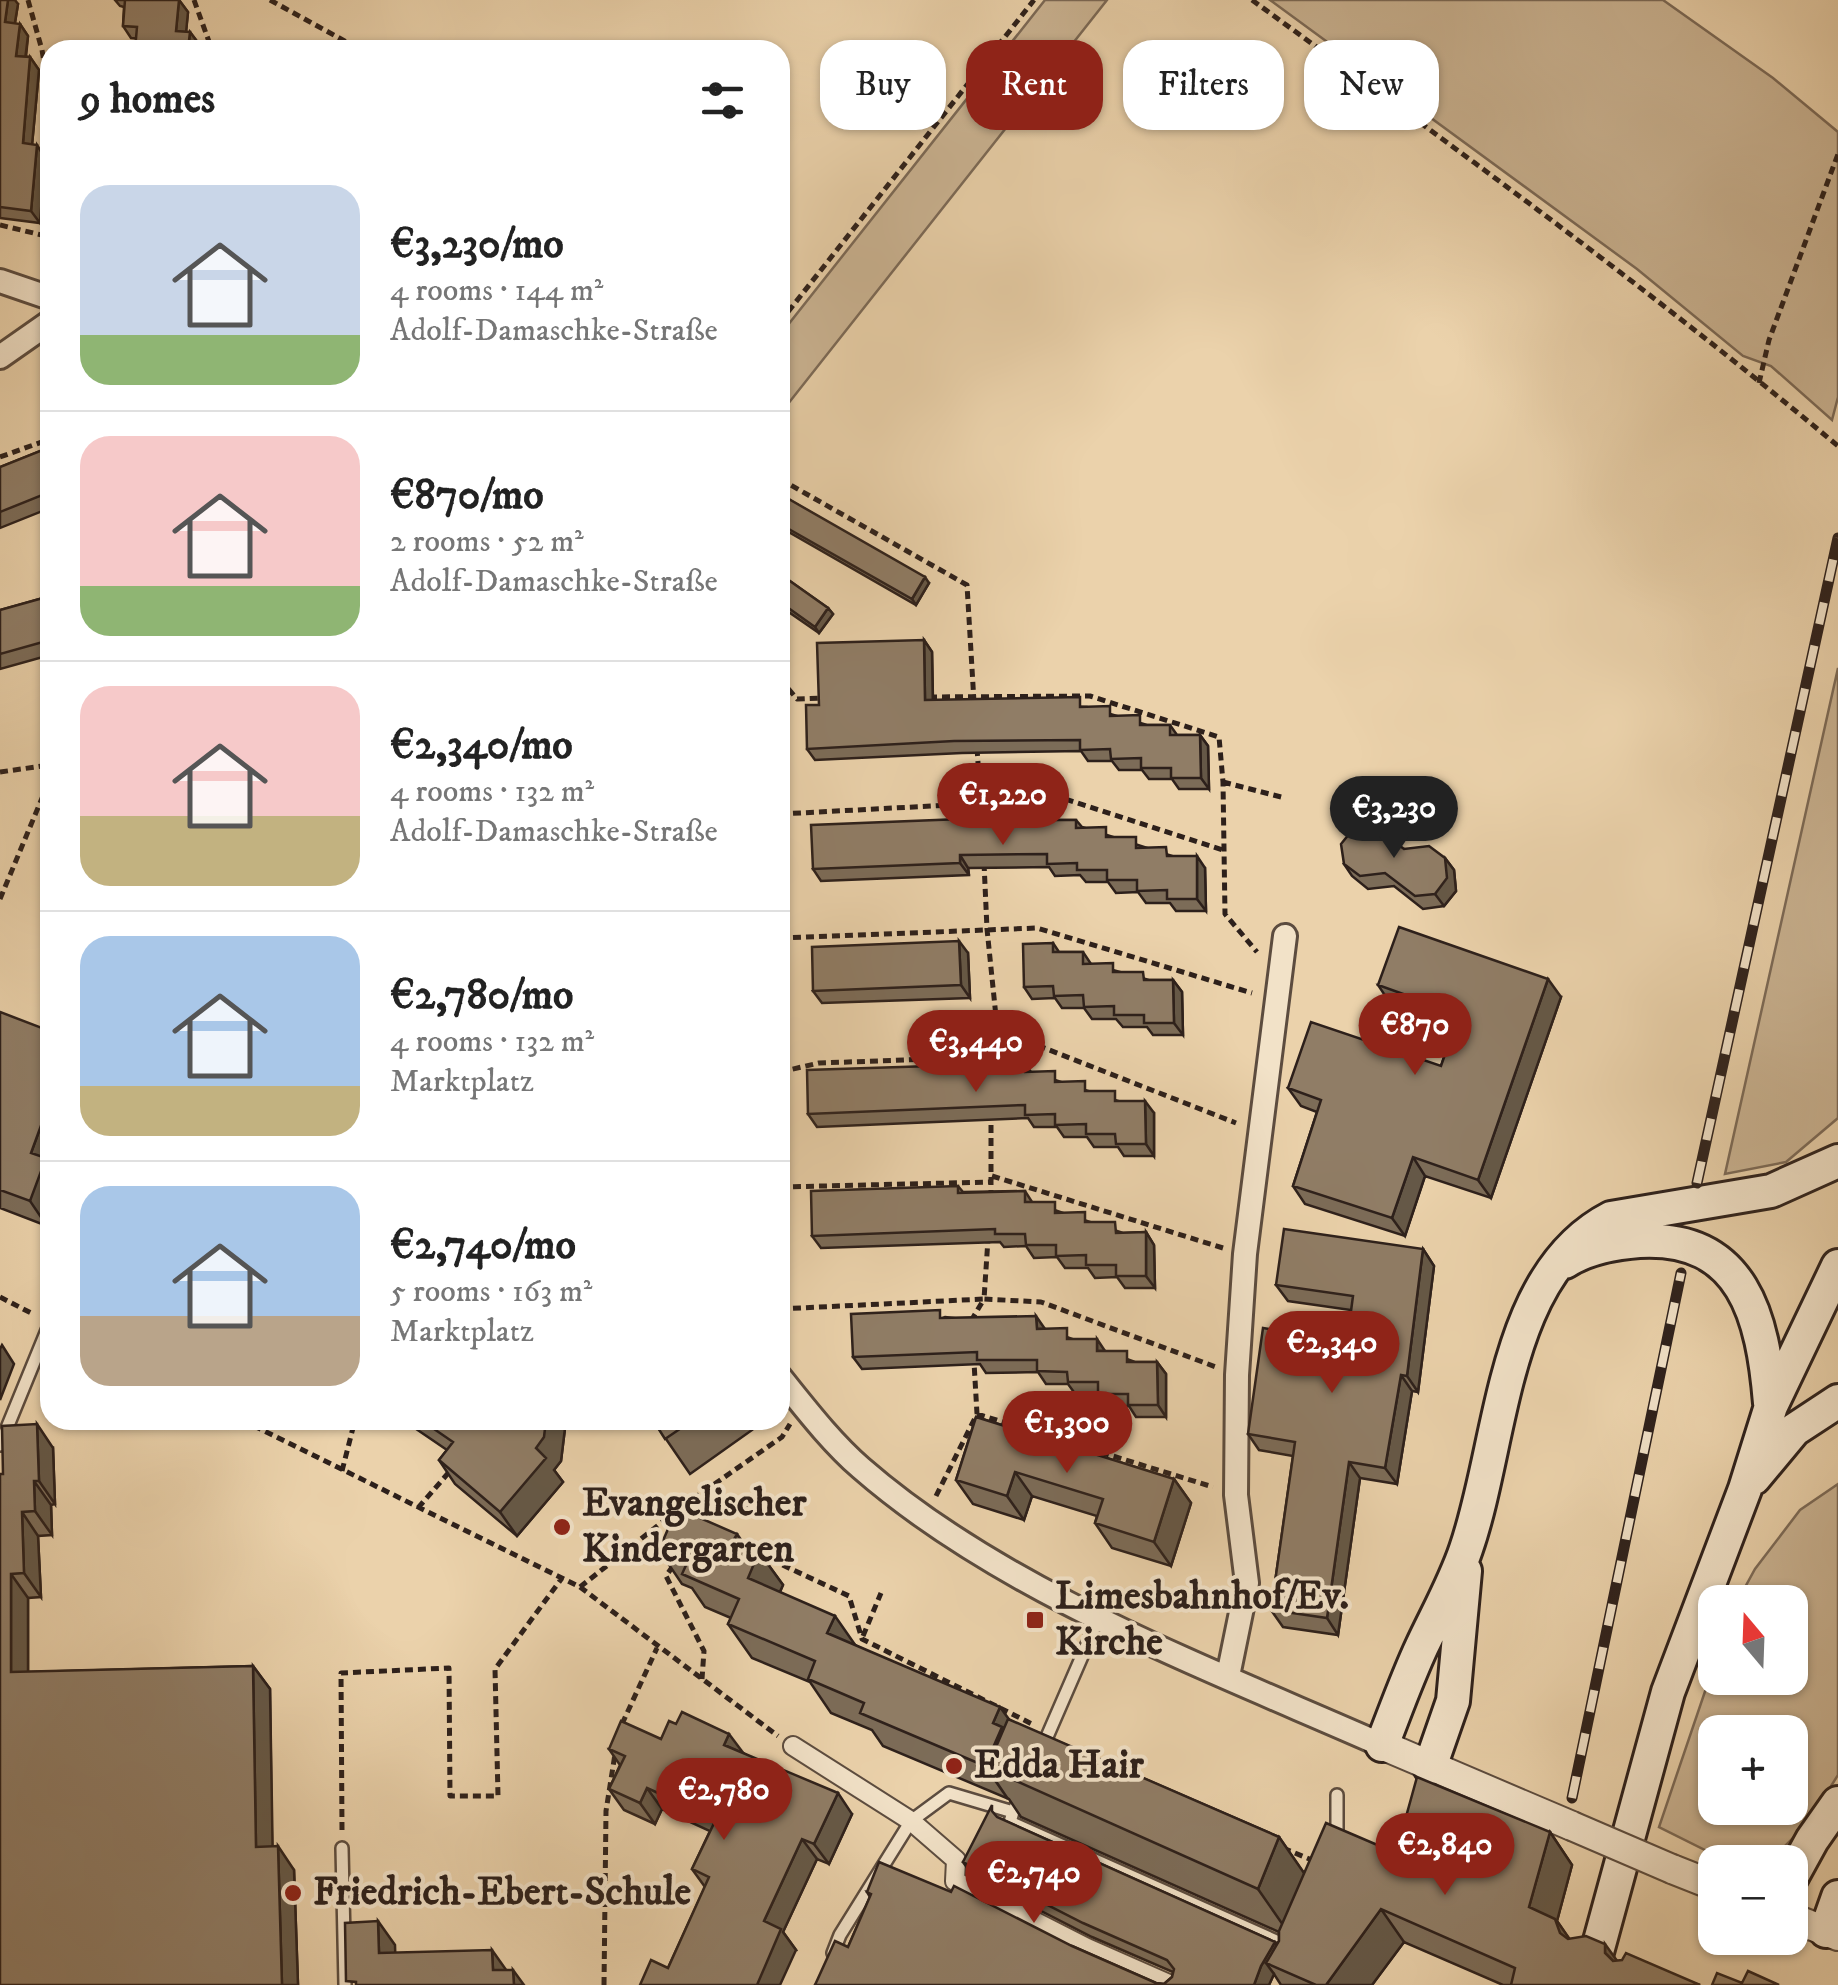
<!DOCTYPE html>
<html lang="en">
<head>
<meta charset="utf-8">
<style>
	:root { --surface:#fff; --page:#f6f6f6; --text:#222; --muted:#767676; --line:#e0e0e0; --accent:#8f2418 }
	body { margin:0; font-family:"IM FELL DW Pica",serif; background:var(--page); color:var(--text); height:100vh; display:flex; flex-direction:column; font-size:38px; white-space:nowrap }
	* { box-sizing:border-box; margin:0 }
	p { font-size:32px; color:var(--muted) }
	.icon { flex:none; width:55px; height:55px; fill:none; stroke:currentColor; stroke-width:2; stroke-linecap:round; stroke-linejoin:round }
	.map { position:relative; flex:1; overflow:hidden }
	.details { position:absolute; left:40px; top:40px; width:750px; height:1390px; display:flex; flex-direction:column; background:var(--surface); border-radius:30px; box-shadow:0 2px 8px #0004 }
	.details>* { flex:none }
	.top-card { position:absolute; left:820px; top:40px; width:868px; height:90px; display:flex; gap:20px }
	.needle { width:65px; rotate:341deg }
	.tools { position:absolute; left:1698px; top:1585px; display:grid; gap:20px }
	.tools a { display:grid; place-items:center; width:110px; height:110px; border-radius:20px; background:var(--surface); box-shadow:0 2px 8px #0004; font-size:50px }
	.price { position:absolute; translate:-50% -85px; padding:0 22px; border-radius:35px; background:var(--accent); color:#fff; font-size:32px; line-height:65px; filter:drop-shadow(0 2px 5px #0008) }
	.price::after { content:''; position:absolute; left:50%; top:60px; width:30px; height:22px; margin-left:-15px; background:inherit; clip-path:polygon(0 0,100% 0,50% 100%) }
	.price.selected { background:#222; color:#fff }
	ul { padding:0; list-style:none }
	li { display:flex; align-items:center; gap:30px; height:250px; padding:0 40px }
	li+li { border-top:2px solid var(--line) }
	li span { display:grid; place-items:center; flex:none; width:280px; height:200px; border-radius:30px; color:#555 }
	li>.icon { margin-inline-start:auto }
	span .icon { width:120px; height:120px; fill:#fffc; stroke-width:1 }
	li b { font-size:42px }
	h2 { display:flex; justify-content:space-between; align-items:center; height:120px; padding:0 40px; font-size:42px }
	.tag { padding:0 35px; border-radius:30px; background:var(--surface); box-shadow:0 2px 8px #0004; font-size:35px; line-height:90px }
	.tag.selected { background:var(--accent); color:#fff }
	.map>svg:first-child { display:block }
	.green { fill:#cbb493; stroke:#7c6a57; stroke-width:2.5; fill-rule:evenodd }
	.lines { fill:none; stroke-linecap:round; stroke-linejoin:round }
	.service-casing { stroke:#5c4c3f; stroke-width:16 }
	.pedestrian-casing { stroke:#5c4c3f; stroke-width:22 }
	.minor-casing { stroke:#5c4c3f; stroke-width:28 }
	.tertiary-casing { stroke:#5c4c3f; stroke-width:32 }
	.secondary-casing { stroke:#2d201b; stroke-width:38 }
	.path { stroke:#2d201b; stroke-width:5; stroke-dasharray:8 5; stroke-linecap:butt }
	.service { stroke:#f2e2c8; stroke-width:11 }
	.pedestrian { stroke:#f2e2c8; stroke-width:18 }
	.minor { stroke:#f2e2c8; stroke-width:22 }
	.tertiary { stroke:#f2e2c8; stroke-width:28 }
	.secondary { stroke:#f2e2c8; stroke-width:32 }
	.rail-casing { stroke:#2d201b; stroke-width:11 }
	.rail { stroke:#f2e2c8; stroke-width:8; stroke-dasharray:22; stroke-linecap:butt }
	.tertiary-bridge-casing { stroke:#5c4c3f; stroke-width:32; stroke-linecap:butt }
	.tertiary-bridge { stroke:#f2e2c8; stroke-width:28 }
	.wall { fill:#7c6c58; stroke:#2d201b; stroke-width:2.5 }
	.shaded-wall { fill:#655847; stroke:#2d201b; stroke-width:2.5 }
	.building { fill:#907d66; stroke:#2d201b; stroke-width:2.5 }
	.poi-dot { fill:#8f2418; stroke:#f2e2c8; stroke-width:4 }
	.labels { text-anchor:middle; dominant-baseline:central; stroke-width:8; stroke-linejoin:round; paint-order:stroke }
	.poi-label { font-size:40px; font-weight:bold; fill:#2d201b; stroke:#f2e2c8; text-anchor:start }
</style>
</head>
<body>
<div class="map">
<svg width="1838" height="1985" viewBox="0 0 1838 1985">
	<rect width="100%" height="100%" fill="#ebd2ab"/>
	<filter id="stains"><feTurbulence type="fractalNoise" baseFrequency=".002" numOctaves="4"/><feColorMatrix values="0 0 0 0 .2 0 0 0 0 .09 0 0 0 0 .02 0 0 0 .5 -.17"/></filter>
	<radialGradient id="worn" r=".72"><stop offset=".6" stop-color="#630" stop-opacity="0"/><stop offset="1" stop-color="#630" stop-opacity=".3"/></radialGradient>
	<path class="green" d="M1045,0H1107L780,414V335Z
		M1270,0H1663L1773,78L1838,132V397L1832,420L1771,366L1743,356L1637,269Z
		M1838,668V1118L1786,1162L1725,1174Z
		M1838,1484V1775L1807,1824L1769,1862H1729L1659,1827L1715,1662V1678H1790V1602H1737L1755,1569L1800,1510ZM1715,1732H1790V1808H1715Z"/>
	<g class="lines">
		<defs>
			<path id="service" d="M0,1445L50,1323
				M1043,1746L1099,1617
				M1337,1795V1840
				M1013,1812L1010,1822L1292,1948
				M342,1848L345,1985
				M833,1953L840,1935L911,1821L949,1793L1013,1812L1021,1795"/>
			<path id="pedestrian" d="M793,1746L911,1821L956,1860L955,1881L1087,1948L1171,1985"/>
			<path id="minor" d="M0,281L50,298
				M0,357L50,322
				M780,1377C805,1408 831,1442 861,1468C1003,1592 1210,1669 1382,1745
				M1228,1676L1247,1583L1236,1495L1237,1375L1245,1254L1285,936"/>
			<path id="tertiary" d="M1382,1745L1572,1826
				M1672,1869L1715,1886
				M1790,1917L1838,1936"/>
			<path id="secondary" d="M1565,1262C1586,1248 1614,1243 1639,1241C1744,1235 1763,1318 1770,1403
				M1754,1478L1794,1430L1838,1401
				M1382,1745C1395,1712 1407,1678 1422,1646C1437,1614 1455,1582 1466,1549C1503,1443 1501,1275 1611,1218L1771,1191L1838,1161
				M1430,1767L1453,1701L1465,1571
				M1790,1880L1812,1840L1838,1803
				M1826,1931L1838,1897
				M1597,1952L1668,1692L1745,1489L1771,1406L1838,1266"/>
		</defs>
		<use href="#service" class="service-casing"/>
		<use href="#pedestrian" class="pedestrian-casing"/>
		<use href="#minor" class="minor-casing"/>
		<use href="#tertiary" class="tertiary-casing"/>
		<use href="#secondary" class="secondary-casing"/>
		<path class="path" d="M28,0L42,50L50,99
			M194,0L212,50
			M270,0L361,50
			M1252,0C1450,144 1650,289 1838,446
			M0,225L50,237
			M780,322L1034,0
			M1759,383L1769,340L1838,154
			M0,457L50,439
			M780,479L967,585L974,702
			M780,679L797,699L823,698
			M929,697L1090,696L1219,737L1223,782L1225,914L1257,952
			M977,748L982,822
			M0,772L50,765
			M1223,782L1285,798
			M780,814L1065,799L1223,850
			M984,863L987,929L999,1046L991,1057V1068
			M0,899L50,779
			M780,938L1037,928L1252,993
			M999,1046L1034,1044L1236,1123
			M780,1072L819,1063L991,1057
			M992,1176L1223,1248
			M780,1187L992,1182
			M991,1198V1114
			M0,1297L33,1314
			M780,1309L984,1299L988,1239
			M971,1321L984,1299L1041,1302L1216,1367
			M977,1414L1213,1487
			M242,1420L580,1587L778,1736
			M342,1471L355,1420
			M705,1490L760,1512
			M936,1496L977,1414L974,1362
			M418,1508L450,1471
			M759,1554L849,1596L862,1639L1032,1724
			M673,1566L666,1576L704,1651L702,1679
			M580,1587L680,1508L782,1437L790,1424
			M863,1636L881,1593
			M622,1724L657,1648
			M342,1830L341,1673L449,1668L450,1796H498L495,1669L562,1578
			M1283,1848L1314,1861
			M604,1985L606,1811L615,1754"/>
		<use href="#service" class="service"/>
		<use href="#pedestrian" class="pedestrian"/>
		<use href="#minor" class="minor"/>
		<use href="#tertiary" class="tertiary"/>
		<use href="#secondary" class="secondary"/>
		<defs>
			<path id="rail" d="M1697,1183L1838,538
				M1572,1798L1681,1273"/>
		</defs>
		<use href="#rail" class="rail-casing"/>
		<use href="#rail" class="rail"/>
		<defs>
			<path id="tertiary-bridge" d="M1572,1826L1672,1869"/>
		</defs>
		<use href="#tertiary-bridge" class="tertiary-bridge-casing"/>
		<use href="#tertiary-bridge" class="tertiary-bridge"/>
	</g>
	<path class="wall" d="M0,0L18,4L15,23L20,24L28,36L26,57H30L39,70L32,145L45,158L40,223L0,218Z
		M115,0H179L188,12L186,31L190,32L199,44L131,38L123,26L124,7L120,6Z
		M50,447V508L0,528V467Z
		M780,494L929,583L916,605L780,527Z
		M780,574L828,608L833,614L819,633L780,606Z
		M43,598L50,608V655L0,669V610Z
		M924,640L932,652L933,700L1087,707L1147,725H1170L1177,735H1200L1208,746L1209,789H1179L1172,779H1149L1142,770H1119L1112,761H1088L1081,751L962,753L815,760L807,749L819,705Z
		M1046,811L1053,820H1076L1082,827L1172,856L1205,868L1206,911H1176L1170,903H1146L1138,892L1116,893L1108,882H1086L1080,875L1055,876L1049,867L968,868L969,875L821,881L813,869L986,818Z
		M1404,849L1445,858L1454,870L1456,891L1444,906L1423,909L1394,886L1368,889L1352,876L1344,864Z
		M1053,943L1059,952H1083L1091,964L1149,980H1173L1182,992L1183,1035H1153L1147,1027H1123L1116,1019H1092L1084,1008H1062L1055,998L1032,999L1024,987Z
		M968,953L970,998L822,1003L813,991Z
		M1378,985L1561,997L1491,1198L1425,1176L1405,1236L1305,1204L1293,1186L1317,1112L1301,1106L1288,1088L1441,1066L1455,1026L1390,1003Z
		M0,1012L47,1226L0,1208Z
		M1024,1063L1031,1072L1154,1113V1156H1124L1118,1147H1094L1087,1137H1064L1057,1127H1034L1028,1118L817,1127L808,1114Z
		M958,1186L963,1192L1025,1191L1032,1202L1063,1213L1123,1233L1146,1232L1154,1245L1155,1288H1125L1117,1277L1095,1278L1088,1268H1065L1057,1257L1034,1258L1026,1246L1004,1247L1000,1242L821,1248L812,1236Z
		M1423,1249L1434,1266L1418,1392L1412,1391L1397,1484L1360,1478L1338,1635L1283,1627L1271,1610L1293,1456L1259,1450L1248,1434L1347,1341L1351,1310L1288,1301L1276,1285Z
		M945,1317L1045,1329L1135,1362H1157L1166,1374V1417H1136L1129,1406L1107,1407L1098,1395H1076L1068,1384H1046L1038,1372L986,1373L980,1364L862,1369L853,1357Z
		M976,1417L1174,1479L1191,1503L1171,1566L1112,1548L1095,1523L1097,1516L1032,1496L1024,1520L973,1504L956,1480Z
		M403,1420H566L561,1461L554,1470L563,1482L517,1536L455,1484L439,1460L447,1450Z
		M653,1420H745L752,1430L690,1474Z
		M53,1448L55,1504L51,1505L52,1535L38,1536L41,1597L28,1598V1672L253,1666L270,1689L272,1846L294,1870L298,1985H0L3,1474Z
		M745,1546L759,1552L783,1585L780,1592L855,1645L1009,1720L1279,1837L1303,1872L1396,1853L1550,1832L1572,1865L1557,1921L1569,1939L1617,1961L1700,1985H1503L1404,1942L1372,1985H1281L1274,1974L1269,1985H815L848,1947L870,1897L867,1892L1072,1946L1156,1983L1164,1984L1172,1977L1173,1972L1092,1937L973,1876L963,1862L1001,1819L1275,1942L1277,1944L1279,1941V1932L1021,1817L1009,1799L883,1746L872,1730L831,1713L810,1682L752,1658L728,1624L731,1618L705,1607L692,1588L682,1584L659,1550Z
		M609,1749L743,1753L852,1814L829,1864L817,1859L783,1932L796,1950L668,1968L705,1887L692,1869L710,1831L662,1809L655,1824L624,1810L609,1789L620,1765Z"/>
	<path class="shaded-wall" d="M8,0H15L18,4L13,34L5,22Z
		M179,0L188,12L185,43L176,31Z
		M20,24L28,36L24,68L16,56Z
		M190,32L199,44L198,50H188Z
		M30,57L39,70L31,156L23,143Z
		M37,145L45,158L40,223L31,211Z
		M925,577L929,583L916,605L912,599Z
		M43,598L50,608V624Z
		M828,608L833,614L819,633L815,627Z
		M924,640L932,652L933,712L925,700Z
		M1200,735L1208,746L1209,789L1201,778Z
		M960,855L968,868L969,875L960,863Z
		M1197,856L1205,868L1206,911L1197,899Z
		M1445,858L1454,870L1456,891L1444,906L1435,894Z
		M959,941L968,953L970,998L961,985Z
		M1548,979L1561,997L1491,1198L1478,1180Z
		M1173,980L1182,992L1183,1035L1174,1023Z
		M50,1101V1218L47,1226L30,1201L31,1153Z
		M1145,1101L1154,1113V1156L1146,1144Z
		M1413,1157L1425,1176L1405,1236L1392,1218Z
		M1146,1232L1154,1245L1155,1288L1146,1276Z
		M1423,1249L1434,1266L1418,1392L1407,1376Z
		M1036,1316L1045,1329H1037Z
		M1097,1339L1105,1351H1097Z
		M2,1345L14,1364L0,1400V1349Z
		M1157,1362L1166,1374V1417L1158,1405Z
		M1401,1375L1412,1391L1397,1484L1385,1468Z
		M546,1420H566L561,1461L554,1470L563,1482L517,1536L500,1512L536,1448Z
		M37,1424L53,1448L55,1504L39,1481Z
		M1349,1462L1360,1478L1338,1635L1327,1618Z
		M1015,1472L1032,1496L1024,1520L1007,1496Z
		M1174,1479L1191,1503L1171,1566L1154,1542Z
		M34,1481L51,1505L52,1535L35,1511Z
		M22,1512L38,1536L41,1597L24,1573Z
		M737,1534L756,1561L759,1552L783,1585L771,1611L748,1578L733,1541Z
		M11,1574L28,1598V1696L11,1672Z
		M835,1616L858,1649L827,1633Z
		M253,1666L270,1689L273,1870L256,1847Z
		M1000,1707L1024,1740L987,1768L1008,1799L985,1766L993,1723Z
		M729,1734L744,1754L724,1745Z
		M647,1788L662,1809L655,1824L640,1803Z
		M838,1793L852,1814L829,1864L814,1844Z
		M1550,1832L1572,1865L1557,1921L1578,1951L1529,1907Z
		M1279,1837L1313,1886L1292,1938L1258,1889Z
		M802,1839L817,1859L783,1932L796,1950L780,1985H757L764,1921Z
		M278,1846L294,1870L298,1985H282Z
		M1381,1909L1404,1942L1372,1985H1326Z
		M378,1921L395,1945L396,1977L379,1953Z
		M1275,1942L1285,1955L1266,1963L1274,1974L1269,1985H1254L1261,1966Z
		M1605,1944L1628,1976L1605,1953Z
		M492,1950L509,1974L493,1970Z
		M513,1970L524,1985H514Z"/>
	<path class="building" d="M0,0H8L5,22L20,24L16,56L30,57L23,143L37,145L31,211L0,207Z
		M125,0H179L176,31L190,32L188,50H135L137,27L123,26Z
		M50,447V492L0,512V467Z
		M780,494L925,577L912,599L780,524Z
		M780,574L828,608L815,627L780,602Z
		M43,598L50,624V640L0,654V610Z
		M924,640L925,700L1080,697V707L1110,706V716L1140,715V725H1170V735H1200L1201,778H1171V768H1141V758L1111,759L1110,749L1080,750V740L954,741L807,749L806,705H819L817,643Z
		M1046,811V820H1076V828L1106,827V837H1136V848L1166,847L1167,856H1197V899H1167V890L1137,891V880H1107V870H1077V863L1047,864V854L960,855V863L813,869L811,825L986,818V812Z
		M1374,826L1404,849L1429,846L1445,858L1447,878L1435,894L1415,896L1385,873L1360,876L1344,864L1341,844L1354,828Z
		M1399,927L1548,979L1478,1180L1413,1157L1392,1218L1293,1186L1321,1100L1288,1088L1311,1022L1441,1066L1459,1014L1378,985Z
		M959,941L961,985L813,991L812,947Z
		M1053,943V952H1083V964L1113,963V972H1143L1144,980H1173L1174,1023H1144V1015H1114V1006L1084,1007L1083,995L1054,996L1053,986L1024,987L1023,944Z
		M0,1012L50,1031V1101L31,1153L46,1158L30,1201L0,1190Z
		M1024,1063L1025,1072L1055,1071V1082L1085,1081V1091H1115V1101H1145L1146,1144H1116L1115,1134H1086V1124L1055,1125V1114L1025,1115V1105L808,1114L807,1070Z
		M958,1186V1193L1025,1191V1202H1055V1213L1085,1212V1222H1115L1116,1233L1146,1232V1276H1116V1265H1086V1255L1056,1256V1245H1026L1025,1234H995V1229L812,1236L811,1191Z
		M1284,1229L1423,1249L1407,1376L1401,1375L1385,1468L1349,1462L1327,1618L1271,1610L1295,1442L1248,1434L1263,1328L1347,1341L1353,1296L1276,1285Z
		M940,1310V1318L1036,1316L1037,1329L1067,1328V1339H1097V1351H1127V1362H1157L1158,1405H1128V1394H1098V1382H1068L1067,1372L1037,1371V1360H977V1352L853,1357L851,1314Z
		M976,1417L1174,1479L1154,1542L1095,1523L1103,1499L1015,1472L1007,1496L956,1480Z
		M421,1420H546L544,1437L536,1448L546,1458L500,1512L439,1460L453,1442Z
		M653,1420H693L665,1439Z
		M37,1424L39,1481H34L35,1511L22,1512L24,1573L11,1574V1672L253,1666L256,1847L278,1846L282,1985H0V1474H3L2,1426Z
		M677,1508L737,1534L733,1541L759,1552L748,1578L835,1616L827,1633L1000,1707L993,1723L1002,1727L985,1766L860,1713L864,1703L808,1679L815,1661L728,1624L739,1599L682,1574L687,1563L659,1550Z
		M682,1712L729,1734L724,1745L838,1793L814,1844L802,1839L764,1921L781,1929L757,1985H640L651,1960L668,1968L709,1877L692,1869L716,1819L647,1788L640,1803L609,1789L625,1756L609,1749L621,1721L661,1739L669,1721L676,1724Z
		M1008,1719L1279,1837L1258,1889L987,1768Z
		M1417,1777L1550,1832L1529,1907L1555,1919L1560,1933L1568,1939L1586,1936L1605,1944V1953L1613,1961L1622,1960L1626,1953L1700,1985H1511L1515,1968L1381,1909L1326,1985H1316L1266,1963L1279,1941V1931L1326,1823L1396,1853Z
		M992,1805V1811L997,1817L1275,1942L1261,1966L1254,1985H815L835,1941L848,1947L871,1894L867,1892L879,1862L951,1892L954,1886L1072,1946L1156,1983L1164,1984L1172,1977L1174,1969L1167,1960L1083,1923L963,1862Z
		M378,1921L379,1953L492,1950L493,1970H513L514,1985H356V1982L346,1981L345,1923Z
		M1748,1971L1779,1985H1712L1717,1973L1742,1983Z"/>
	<g class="poi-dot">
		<circle cx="562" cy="1527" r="10"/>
		<rect x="1025" y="1610" width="20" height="20" rx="5"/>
		<circle cx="954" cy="1766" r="10"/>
		<circle cx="293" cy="1893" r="10"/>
	</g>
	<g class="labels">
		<g class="poi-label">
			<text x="582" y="1504">Evangelischer<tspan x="582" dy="46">Kindergarten</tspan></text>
			<text x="1055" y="1597">Limesbahnhof/Ev.<tspan x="1055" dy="46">Kirche</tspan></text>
			<text x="974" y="1766">Edda Hair</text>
			<text x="313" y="1893">Friedrich-Ebert-Schule</text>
		</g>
	</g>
	<rect width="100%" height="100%" filter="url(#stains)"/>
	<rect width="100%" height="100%" fill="url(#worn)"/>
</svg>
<div class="tools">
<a><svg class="needle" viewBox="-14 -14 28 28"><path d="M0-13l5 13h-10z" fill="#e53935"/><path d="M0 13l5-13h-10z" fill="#767676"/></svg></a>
<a>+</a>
<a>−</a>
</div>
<b class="price" style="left:1003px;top:848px">€1,220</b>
<b class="price selected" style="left:1394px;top:861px">€3,230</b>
<b class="price" style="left:1415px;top:1078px">€870</b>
<b class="price" style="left:976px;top:1095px">€3,440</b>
<b class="price" style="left:1332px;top:1396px">€2,340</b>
<b class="price" style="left:1067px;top:1476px">€1,300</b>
<b class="price" style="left:724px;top:1843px">€2,780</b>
<b class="price" style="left:1445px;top:1898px">€2,840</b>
<b class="price" style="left:1034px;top:1926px">€2,740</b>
<div class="top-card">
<a class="tag">Buy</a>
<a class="tag selected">Rent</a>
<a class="tag">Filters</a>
<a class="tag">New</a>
</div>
<section class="details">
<h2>9 homes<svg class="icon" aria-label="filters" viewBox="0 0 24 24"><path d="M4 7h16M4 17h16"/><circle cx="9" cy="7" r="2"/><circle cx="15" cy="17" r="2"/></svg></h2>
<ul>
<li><span style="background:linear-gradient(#c9d6e8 75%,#8fb573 0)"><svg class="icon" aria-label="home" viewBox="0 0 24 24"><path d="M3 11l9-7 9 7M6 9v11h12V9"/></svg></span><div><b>€3,230/mo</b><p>4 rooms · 144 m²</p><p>Adolf-Damaschke-Straße</p></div></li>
<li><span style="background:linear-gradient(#f6c9c9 75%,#8fb573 0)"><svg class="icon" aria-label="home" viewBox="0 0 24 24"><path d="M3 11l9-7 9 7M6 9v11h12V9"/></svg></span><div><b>€870/mo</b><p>2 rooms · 52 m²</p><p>Adolf-Damaschke-Straße</p></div></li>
<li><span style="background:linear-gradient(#f6c9c9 65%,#c2b280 0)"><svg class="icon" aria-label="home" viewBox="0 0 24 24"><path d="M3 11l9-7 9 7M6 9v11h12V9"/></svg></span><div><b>€2,340/mo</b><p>4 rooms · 132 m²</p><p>Adolf-Damaschke-Straße</p></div></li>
<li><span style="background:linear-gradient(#a9c7e8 75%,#c2b280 0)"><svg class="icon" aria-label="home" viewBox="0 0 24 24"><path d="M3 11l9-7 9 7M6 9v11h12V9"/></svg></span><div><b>€2,780/mo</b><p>4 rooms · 132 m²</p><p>Marktplatz</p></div></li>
<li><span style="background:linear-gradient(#a9c7e8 65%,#b9a48a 0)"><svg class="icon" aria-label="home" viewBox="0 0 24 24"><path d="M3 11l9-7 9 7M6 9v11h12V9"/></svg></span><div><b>€2,740/mo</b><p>5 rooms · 163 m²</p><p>Marktplatz</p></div></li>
</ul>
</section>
</div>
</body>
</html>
